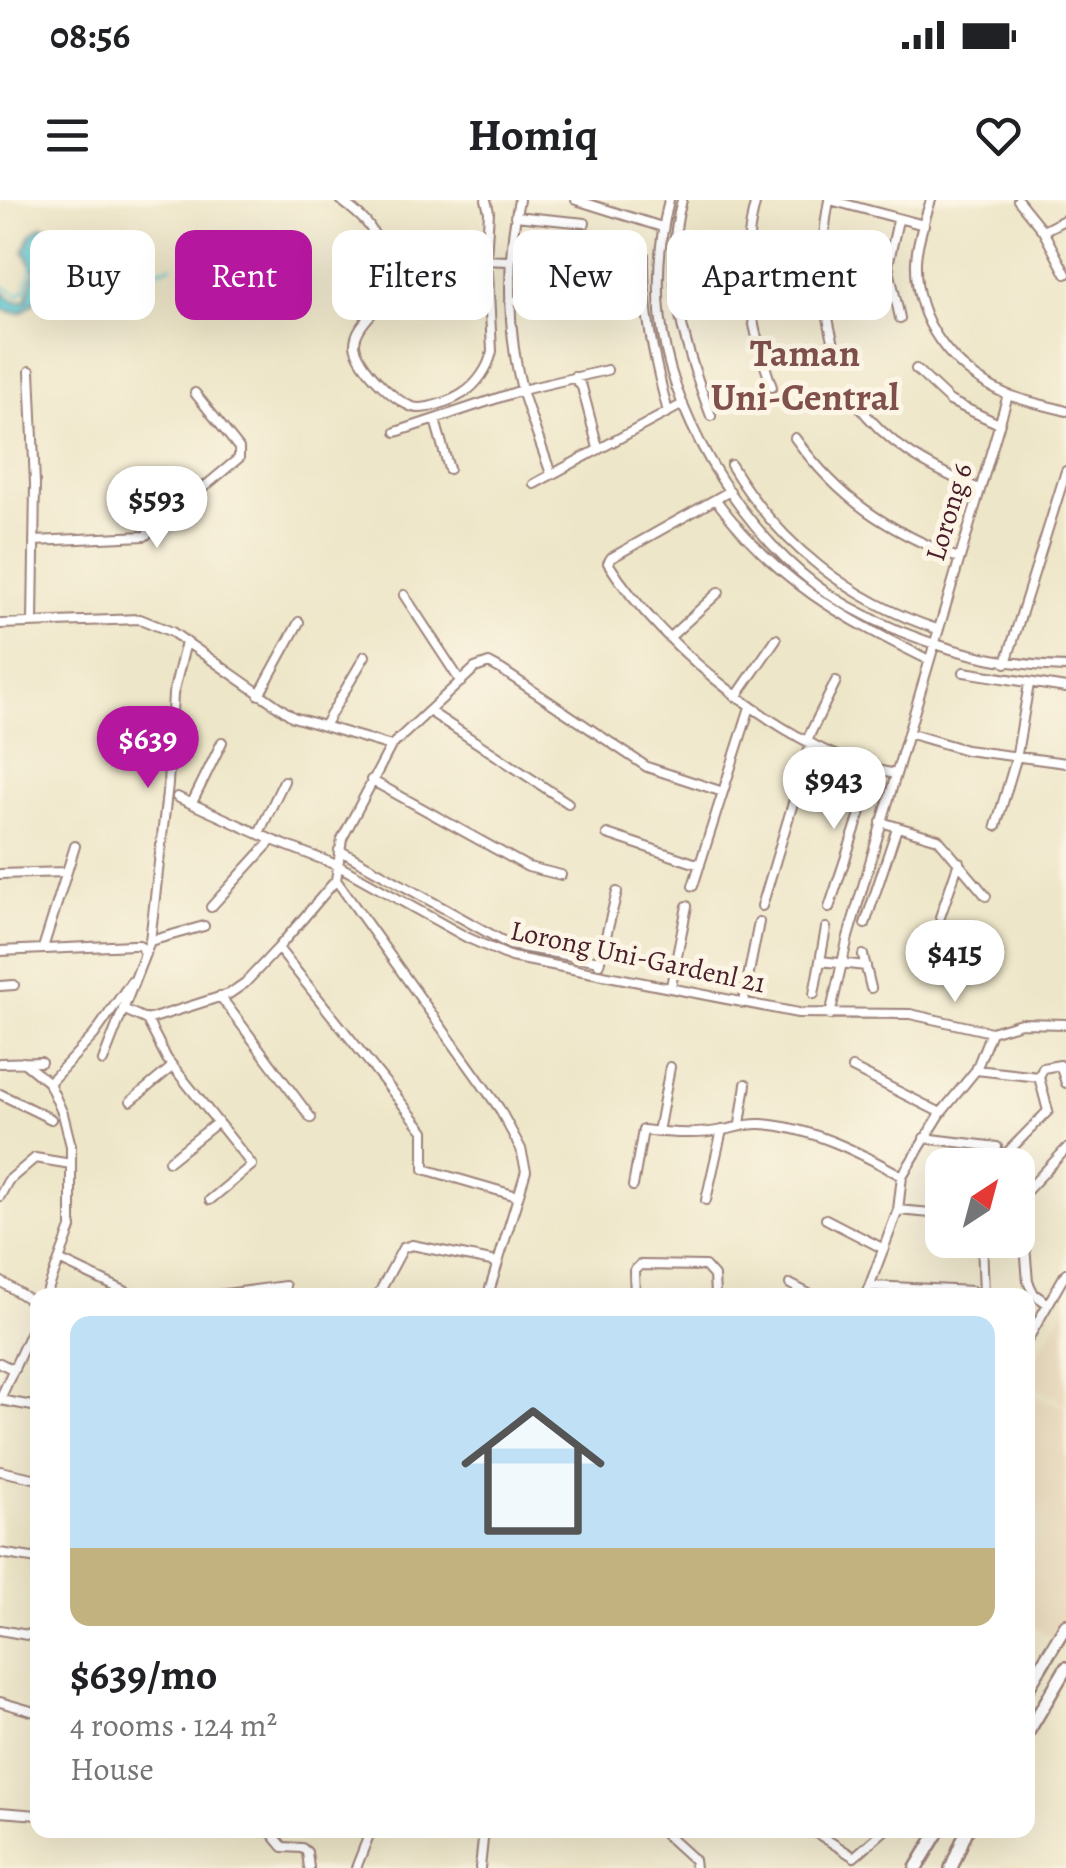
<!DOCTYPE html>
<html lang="en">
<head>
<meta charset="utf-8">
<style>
	:root { --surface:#fff; --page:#f2f2f2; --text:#202124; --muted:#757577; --line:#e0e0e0; --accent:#b5179e }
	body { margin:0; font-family:Alegreya,serif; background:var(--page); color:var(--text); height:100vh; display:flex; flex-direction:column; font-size:38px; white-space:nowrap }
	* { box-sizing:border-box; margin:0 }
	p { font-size:32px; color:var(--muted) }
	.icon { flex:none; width:55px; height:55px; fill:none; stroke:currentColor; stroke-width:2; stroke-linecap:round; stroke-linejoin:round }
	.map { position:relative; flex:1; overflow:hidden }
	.drawer { position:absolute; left:30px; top:1088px; width:1005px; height:550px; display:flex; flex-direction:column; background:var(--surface); border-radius:20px; box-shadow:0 10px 40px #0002 }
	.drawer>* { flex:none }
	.banner { position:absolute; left:30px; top:30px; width:1008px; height:90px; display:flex; gap:20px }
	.needle { width:65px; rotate:36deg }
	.controls { position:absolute; left:925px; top:948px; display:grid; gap:20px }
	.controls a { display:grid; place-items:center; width:110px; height:110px; border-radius:20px; background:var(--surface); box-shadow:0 10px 40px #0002; font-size:50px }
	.price { position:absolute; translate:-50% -85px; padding:0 22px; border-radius:35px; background:#fff; color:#222; font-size:32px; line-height:65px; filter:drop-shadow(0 2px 5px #0008) }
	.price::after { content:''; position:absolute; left:50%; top:60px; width:30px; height:22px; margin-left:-15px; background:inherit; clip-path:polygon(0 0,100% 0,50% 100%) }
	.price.selected { background:var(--accent); color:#fff }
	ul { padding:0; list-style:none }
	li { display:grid; align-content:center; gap:20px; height:530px; padding:0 40px }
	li+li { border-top:2px solid var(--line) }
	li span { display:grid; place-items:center; height:310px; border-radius:20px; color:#555 }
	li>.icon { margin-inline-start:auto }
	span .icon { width:180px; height:180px; fill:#fffc; stroke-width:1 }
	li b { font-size:42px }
	.tag { padding:0 35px; border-radius:20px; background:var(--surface); box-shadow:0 10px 40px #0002; font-size:35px; line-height:90px }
	.tag.selected { background:var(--accent); color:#fff }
	.status { display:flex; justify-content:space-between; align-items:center; height:70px; padding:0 50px; background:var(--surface); direction:ltr }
	.status svg { height:28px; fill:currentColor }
	header { display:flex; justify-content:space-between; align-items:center; height:130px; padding:0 40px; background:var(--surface); font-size:45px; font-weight:700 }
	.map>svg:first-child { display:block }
	.built { fill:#e9d9ba }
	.water { fill:#5dc9d4; stroke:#547480; stroke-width:2.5 }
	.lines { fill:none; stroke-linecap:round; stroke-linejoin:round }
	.stream { stroke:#5dc9d4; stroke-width:2.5 }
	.minor-casing { stroke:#9c827a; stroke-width:12 }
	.highway-casing { stroke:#9c827a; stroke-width:16 }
	.minor { stroke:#fff; stroke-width:8 }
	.highway { stroke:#fff; stroke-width:11 }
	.labels { text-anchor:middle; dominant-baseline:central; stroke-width:10; stroke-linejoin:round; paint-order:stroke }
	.street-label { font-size:28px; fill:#4a1f2b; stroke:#fcf5e5 }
	.district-label { font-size:38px; font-weight:bold; fill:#7f504c; stroke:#fcf5e5 }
</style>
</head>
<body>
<div class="status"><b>08:56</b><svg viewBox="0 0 49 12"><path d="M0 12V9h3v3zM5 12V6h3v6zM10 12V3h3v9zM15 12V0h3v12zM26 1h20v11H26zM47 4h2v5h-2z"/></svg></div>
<header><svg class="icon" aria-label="menu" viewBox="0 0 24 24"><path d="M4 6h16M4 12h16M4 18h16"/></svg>Homiq<svg class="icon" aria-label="heart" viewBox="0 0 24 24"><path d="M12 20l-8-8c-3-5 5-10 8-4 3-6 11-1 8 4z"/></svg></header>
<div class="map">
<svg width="1066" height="1668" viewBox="0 0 1066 1668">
	<rect width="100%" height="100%" fill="#fcf5e5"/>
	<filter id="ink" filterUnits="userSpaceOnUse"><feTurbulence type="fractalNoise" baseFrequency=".01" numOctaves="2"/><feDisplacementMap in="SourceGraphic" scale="20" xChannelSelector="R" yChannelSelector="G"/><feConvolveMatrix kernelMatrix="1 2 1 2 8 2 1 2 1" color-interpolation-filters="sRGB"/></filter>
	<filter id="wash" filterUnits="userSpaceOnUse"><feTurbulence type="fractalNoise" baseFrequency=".0048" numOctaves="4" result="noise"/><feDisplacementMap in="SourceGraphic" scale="40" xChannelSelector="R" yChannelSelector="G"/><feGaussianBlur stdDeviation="2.25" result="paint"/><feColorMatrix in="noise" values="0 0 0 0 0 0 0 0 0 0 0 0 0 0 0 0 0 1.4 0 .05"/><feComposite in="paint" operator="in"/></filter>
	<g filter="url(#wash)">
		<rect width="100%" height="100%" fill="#eee6c8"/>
		<path class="built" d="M1066,1105V1204L1028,1184V1171Z
			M1028,1193L1066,1207V1417L1053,1439L1028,1422Z"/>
		<path class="water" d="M42,26C57,28 63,42 77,47C94,52 109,47 124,58L121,65L109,60L74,57L47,38L40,45C43,76 51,94 20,113L7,111L0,105V91L14,101H26L35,70L24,51L31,35Z"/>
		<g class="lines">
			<path class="stream" d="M63,38L83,48
				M120,55H129L152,71L172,66
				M0,85L18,95L25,90L32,65"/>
		</g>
	</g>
	<g filter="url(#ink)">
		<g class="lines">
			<defs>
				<path id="minor" d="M341,0C350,8 362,16 369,26C380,41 394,84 384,99C375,112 355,127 355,144C356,164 398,207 418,208C431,208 451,201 462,194C477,185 489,167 492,151L488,73L482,70L481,60L509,61
					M486,0L489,12L486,58
					M519,0C506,59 507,135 523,193C531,220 542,247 551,274
					M576,0L662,27
					M669,0C657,50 655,101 666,151C687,246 762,358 848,406C914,443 990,465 1066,467
					M682,0C661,73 685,148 711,216
					M756,0C738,66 750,124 772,187
					M829,0C819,56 820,93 835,148
					M830,0L924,25
					M931,0C925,19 917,41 916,61C914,121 952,170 1006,194C1025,202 1046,205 1066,211
					M1018,0L1043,31L1066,74
					M515,16L585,23
					M898,20L888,65L900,118
					M1043,31L1066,19
					M437,37L480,63
					M644,55C643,110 654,159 668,212
					M510,101L588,98
					M916,169L950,201L999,224
					M30,171L35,284L33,422
					M574,177L582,187L598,248
					M855,201C888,246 930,268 979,289
					M435,220L449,269
					M396,232L522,190L607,170
					M795,238C840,300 887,330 958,358
					M731,265C778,344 851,401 937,429
					M534,284L683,204
					M730,291L611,358L608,363C661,448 796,558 896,574
					M716,300C777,382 840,416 929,460
					M34,341L145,336L239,258V248L195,193
					M404,395L461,482
					M0,424L140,419L172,432L293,517L391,546
					M670,437L719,392
					M1006,463L1066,271
					M964,472L1066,488
					M259,495L299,422
					M736,497L776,439
					M429,511L568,603
					M324,526L365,456
					M908,533L966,550L1066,563
					M807,540L836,481
					M371,580L528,667L561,675
					M177,597L272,640L337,665L466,737L511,757L798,813L910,814L991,832L1021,823L1066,824
					M192,603L222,542
					M881,622L938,639L986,696
					M996,626L1016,559L1029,484
					M259,633L284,581
					M607,634L700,665
					M339,650L510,745L600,761
					M0,674L66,672
					M336,680L499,908L521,949L526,971L488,1095
					M693,686L750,507
					M762,706L811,543
					M211,707L272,640
					M829,708L875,569
					M940,717L959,662
					M865,724L897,628
					M150,741L204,726
					M43,748L75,646
					M278,748L424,931V969L517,996
					M0,751L133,745H139L145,752
					M863,755L871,788
					M820,761L866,766
					M599,764L617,692
					M0,786L14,785
					M671,786L687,706
					M814,794L826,728
					M220,796L311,918
					M743,803L759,722
					M123,809L147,820L167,859L252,965L210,1000
					M830,815L848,737L1008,195
					M147,820L229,794L245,783L278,748L336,680L342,639L391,546L475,468L489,463L502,470L647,567L723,592
					M103,861L150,741L168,584L173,494L186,442
					M23,862L49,883L63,914L71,946V1028L46,1095
					M0,863L41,862
					M852,868L941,913
					M976,870L1039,877
					M49,883L94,835L131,782
					M0,894L51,919
					M131,901L173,866
					M740,924L746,884
					M658,932L670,867
					M924,938L997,947
					M169,961L218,922
					M995,965L1048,911L1039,877L1043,868L1060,865L1066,883
					M633,986L643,930C667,933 699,935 723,930C736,928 747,923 761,924C810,927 859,952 902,976
					M0,996L8,981L35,958L71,964
					M706,1000L722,930
					M898,1010L942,1014
					M826,1019L884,1049
					M982,1040L984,1095
					M59,1060L133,1095
					M0,1081L38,1105
					M790,1084L811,1095
					M872,1086L972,1091
					M218,1095L285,1086
					M378,1095L403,1048L412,1045L496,1062
					M635,1095L634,1071L640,1065L705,1066L714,1076L715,1095
					M866,1095L898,1010L902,976L941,913L976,870L991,832
					M1048,1104L1034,1094L1028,1082L1021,997L1066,949
					M1028,1139L1066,1073
					M0,1163L14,1170
					M0,1199L38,1116
					M0,1200L38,1207
					M0,1271L38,1279
					M0,1353L38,1359
					M0,1430L38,1437
					M0,1502L38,1513
					M0,1612L38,1615
					M269,1630L283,1647L302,1648L307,1652L309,1668
					M661,1630L694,1660L695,1668
					M812,1630L854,1657L885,1630
					M356,1668L371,1630
					M480,1668L484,1630"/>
				<path id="highway" d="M1028,1488L1066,1425
					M1028,1532L1066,1468
					M916,1668L939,1630
					M951,1668L967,1630"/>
			</defs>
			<use href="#minor" class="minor-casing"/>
			<use href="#highway" class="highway-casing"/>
			<use href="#minor" class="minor"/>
			<use href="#highway" class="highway"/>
		</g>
	</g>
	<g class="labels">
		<g class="street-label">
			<text transform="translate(949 312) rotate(-73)">Lorong 6</text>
			<text transform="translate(638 757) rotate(12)">Lorong Uni-Gardenl 21</text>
		</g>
		<g class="district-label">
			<text x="805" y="153">Taman<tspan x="805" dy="44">Uni-Central</tspan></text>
		</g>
	</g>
</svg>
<div class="controls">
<a><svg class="needle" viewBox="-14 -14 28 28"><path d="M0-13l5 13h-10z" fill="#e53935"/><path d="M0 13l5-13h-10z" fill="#757577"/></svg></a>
</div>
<b class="price" style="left:157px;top:351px">$593</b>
<b class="price selected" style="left:148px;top:591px">$639</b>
<b class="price" style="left:834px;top:632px">$943</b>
<b class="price" style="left:955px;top:805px">$415</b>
<div class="banner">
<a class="tag">Buy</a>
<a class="tag selected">Rent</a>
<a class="tag">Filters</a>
<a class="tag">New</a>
<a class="tag">Apartment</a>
</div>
<section class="drawer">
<ul>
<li><span style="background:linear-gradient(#bfe0f5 75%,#c2b280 0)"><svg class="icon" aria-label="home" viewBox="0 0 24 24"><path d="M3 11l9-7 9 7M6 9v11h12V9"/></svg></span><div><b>$639/mo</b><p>4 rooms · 124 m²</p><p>House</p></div></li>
</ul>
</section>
</div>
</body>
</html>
